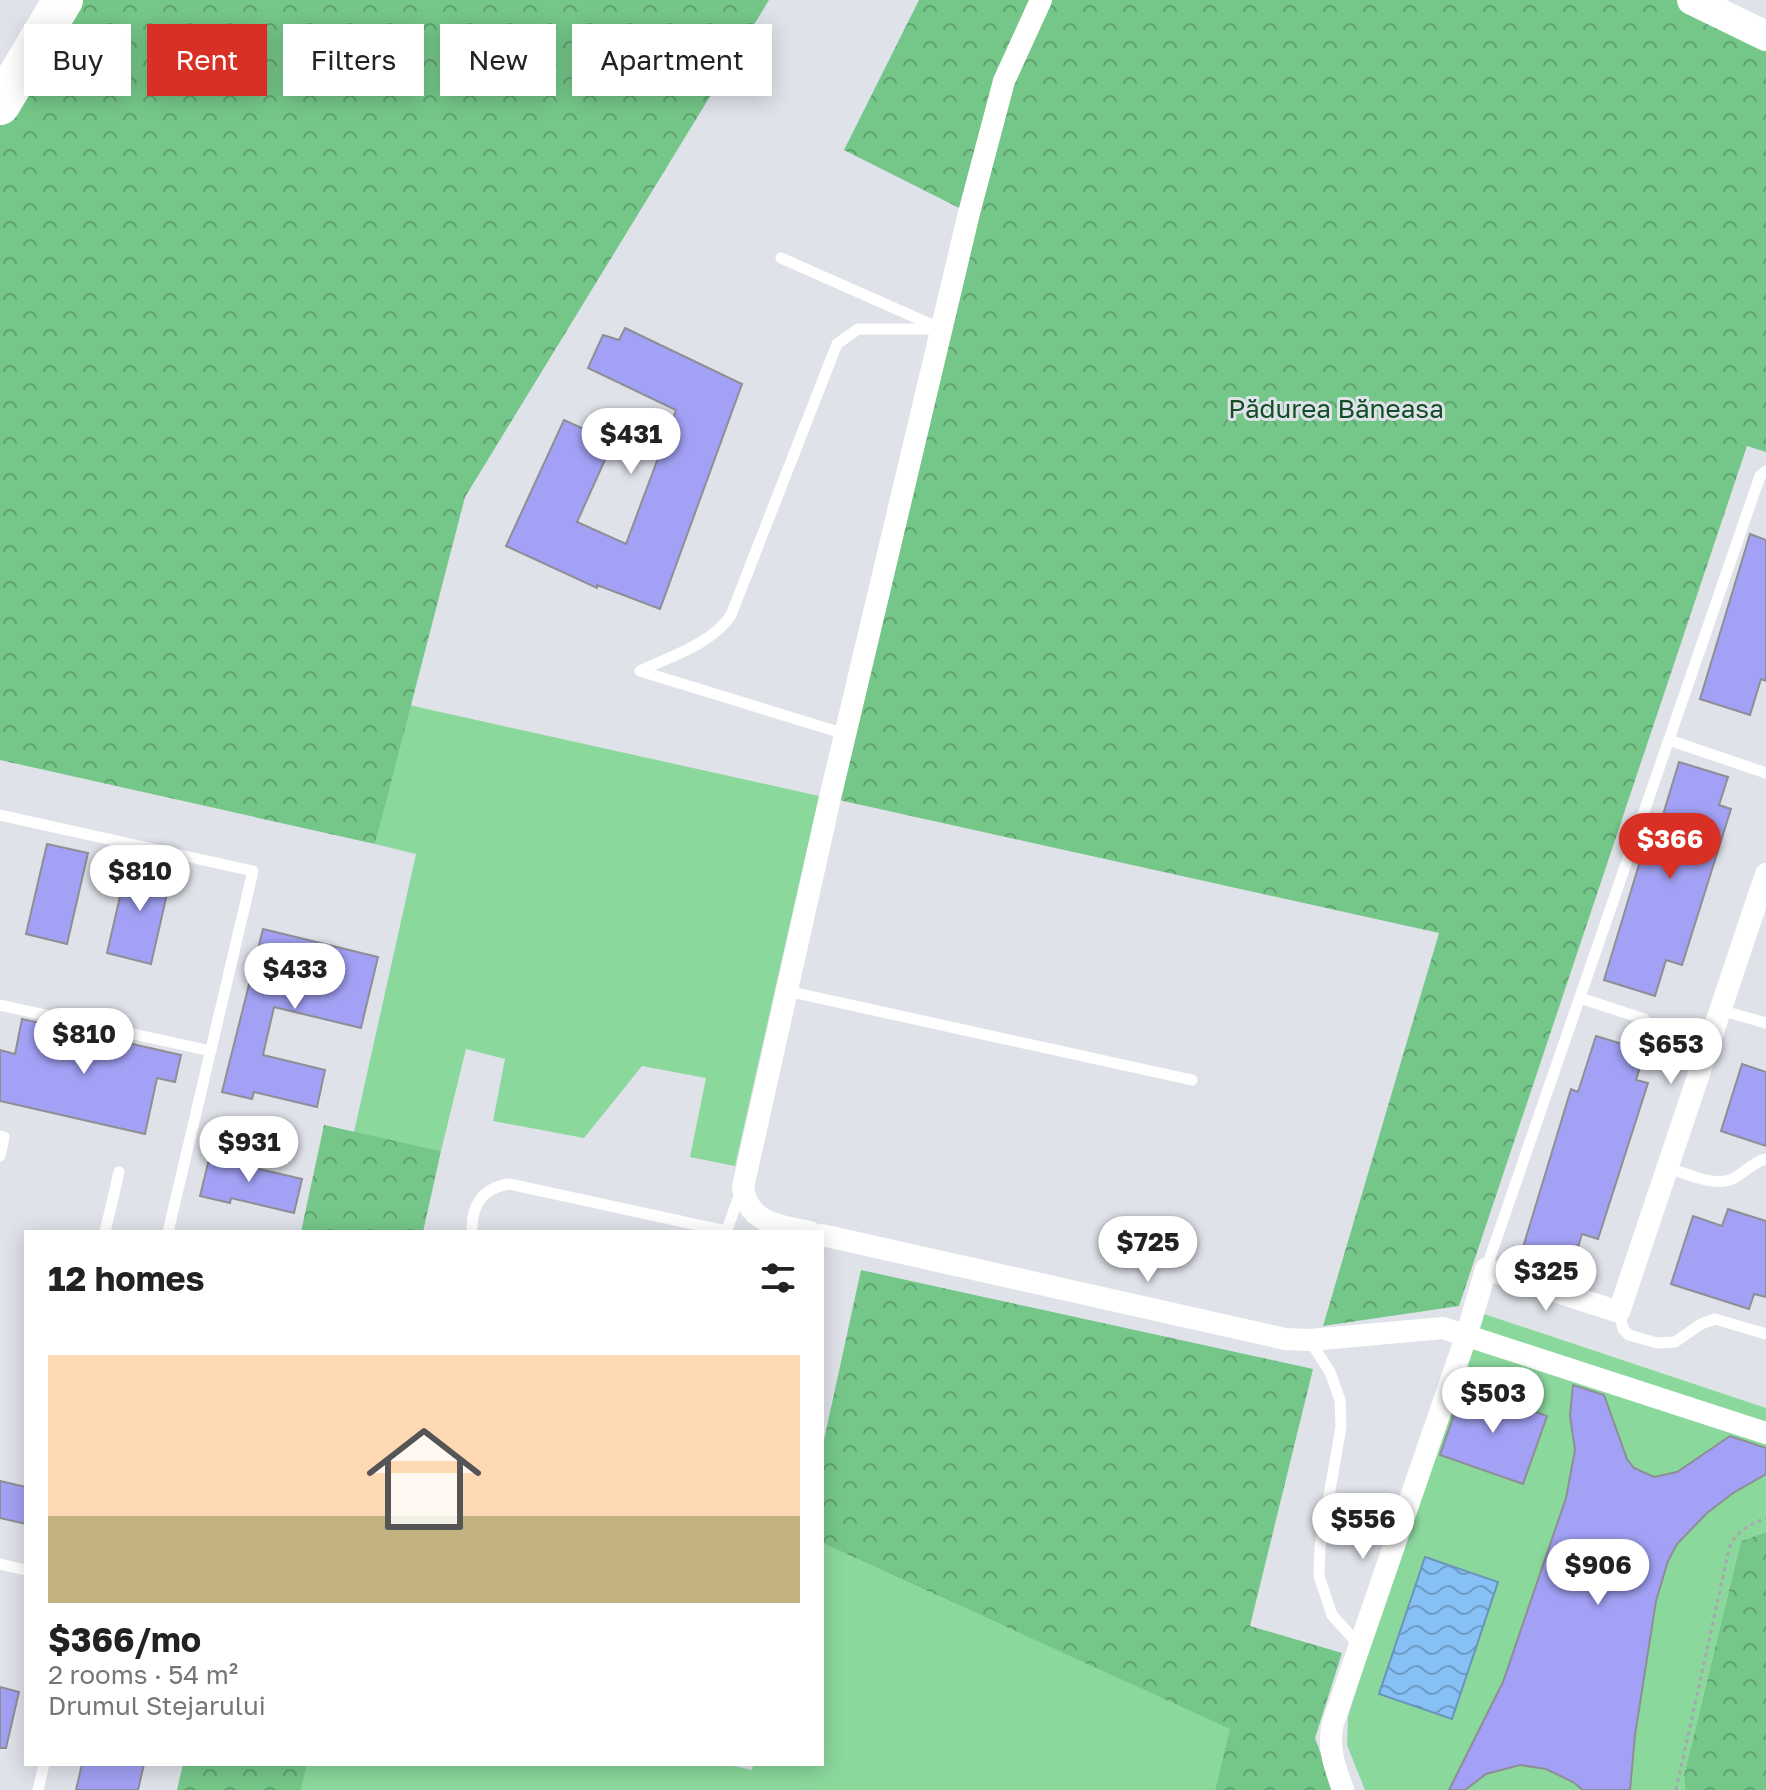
<!DOCTYPE html>
<html lang="en">
<head>
<meta charset="utf-8">
<style>
	:root { --surface:#fff; --page:#f2f2f2; --text:#222; --muted:#767676; --accent:#d93025 }
	body { margin:0; font-family:"Golos Text",sans-serif; background:var(--page); color:var(--text); height:100vh; display:flex; flex-direction:column; font-size:30px; white-space:nowrap }
	* { box-sizing:border-box; margin:0 }
	p { font-size:26px; color:var(--muted) }
	.icon { flex:none; width:44px; height:44px; fill:none; stroke:currentColor; stroke-width:2; stroke-linecap:round; stroke-linejoin:round }
	.map { position:relative; flex:1; overflow:hidden }
	.sheet { position:absolute; left:24px; top:1230px; width:800px; height:536px; display:flex; flex-direction:column; background:var(--surface); border-radius:0px; box-shadow:0 4px 20px #0003 }
	.sheet>* { flex:none }
	.hud { position:absolute; left:24px; top:24px; width:800px; height:72px; display:flex; gap:16px }
	.price { position:absolute; translate:-50% -68px; padding:0 18px; border-radius:28px; background:#fff; color:#222; font-size:26px; line-height:52px; filter:drop-shadow(0 2px 4px #0008) }
	.price::after { content:''; position:absolute; left:50%; top:48px; width:24px; height:18px; margin-left:-12px; background:inherit; clip-path:polygon(0 0,100% 0,50% 100%) }
	.price.on { background:var(--accent); color:#fff }
	ul { padding:0; list-style:none }
	li { display:grid; align-content:center; gap:16px; height:424px; padding:0 24px }
	li span { display:grid; place-items:center; height:248px; border-radius:0px; color:#555 }
	li>.icon { margin-inline-start:auto }
	span .icon { width:144px; height:144px; fill:#fffc; stroke-width:1 }
	li b { font-size:34px }
	h2 { display:flex; justify-content:space-between; align-items:center; height:96px; padding:0 24px; font-size:34px }
	.tag { padding:0 28px; border-radius:0px; background:var(--surface); box-shadow:0 4px 20px #0003; font-size:28px; line-height:72px }
	.tag.on { background:var(--accent); color:#fff }
	.map>svg:first-child { display:block }
	.grass { fill:#8bd89d }
	.forest { fill:url(#forest-crowns) }
	.water { fill:url(#water-waves); stroke:#6b94b9; stroke-width:2 }
	.building { fill:#a2a1f5; stroke:#8e8e95; stroke-width:2 }
	.lines { fill:none; stroke-linecap:round; stroke-linejoin:round }
	.path { stroke:#a7a8ae; stroke-width:3; stroke-dasharray:4 4; stroke-linecap:butt }
	.lane { stroke:#fff; stroke-width:11 }
	.street { stroke:#fff; stroke-width:22 }
	.secondary { stroke:#fff; stroke-width:30 }
	.highway { stroke:#fff; stroke-width:40 }
	.labels { text-anchor:middle; dominant-baseline:central; stroke-width:6; stroke-linejoin:round; paint-order:stroke }
	.park-label { font-size:26px; fill:#114e26; stroke:#e0e2ea }
</style>
</head>
<body>
<div class="map">
<svg width="1766" height="1790" viewBox="0 0 1766 1790">
	<defs>
		<pattern id="forest-crowns" width="20" height="18" patternUnits="userSpaceOnUse" patternTransform="scale(2)"><rect width="20" height="18" fill="#75c789"/><path d="M2 6a3 3 0 1 1 6 0M12 15a3 3 0 1 1 6 0" fill="none" stroke="#60a270"/></pattern>
		<pattern id="water-waves" width="16" height="10" patternUnits="userSpaceOnUse" patternTransform="scale(2)"><rect width="16" height="10" fill="#86c0f4"/><path d="M0 5q4-4 8 0t8 0" fill="none" stroke="#6e9cc6"/></pattern>
	</defs>
	<rect width="100%" height="100%" fill="#e0e2ea"/>
	<path class="grass" d="M409,705L819,796L735,1166L690,1157L706,1078L642,1066L584,1138L493,1121L505,1059L466,1049L441,1151L354,1132L416,854L375,844Z
		M1475,1311L1766,1408V1532L1741,1541L1684,1775L1685,1790H1365L1347,1745L1348,1717Z
		M822,1543L1231,1729L1215,1790H301L307,1764H725L752,1770L753,1764H822Z"/>
	<path class="forest" d="M63,0H769L465,497L375,844L0,760V105Z
		M919,0H1691L1766,37V452L1747,446L1459,1306L1323,1326L1439,933L830,798L969,213L844,150Z
		M324,1125L441,1151L423,1232H301Z
		M861,1270L1313,1369L1250,1626L1342,1653L1315,1738L1334,1790H1215L1230,1729L822,1543V1449Z
		M1766,1532V1790H1685L1684,1775L1741,1541Z
		M183,1764H307L301,1790H177Z"/>
	<path class="water" d="M1425,1557L1498,1582L1452,1719L1379,1694Z"/>
	<path class="building" d="M625,328L742,384L660,609L597,585V588L506,546L564,420L613,442L577,522L626,544L676,410L588,368L603,335L619,340Z
		M1750,534L1766,540V681L1761,679L1750,715L1700,699Z
		M1679,762L1728,777L1719,805L1731,809L1682,965L1666,960L1655,996L1604,980L1654,815L1662,818Z
		M47,844L88,853L67,944L26,934Z
		M128,862L172,872L151,964L107,953Z
		M263,929L378,957L361,1028L274,1007L263,1055L325,1070L317,1107L254,1092L252,1099L222,1092Z
		M22,1019L181,1055L175,1082L157,1078L145,1134L0,1101V1050L15,1054Z
		M1596,1036L1645,1051L1636,1080L1648,1083L1598,1239L1582,1234L1571,1270L1521,1254L1571,1089L1578,1092Z
		M1742,1064L1766,1072V1146L1721,1131Z
		M211,1151L239,1158L238,1164L302,1179L294,1213L231,1198L230,1203L200,1196Z
		M1728,1209L1766,1221V1297L1754,1294L1749,1309L1671,1284L1693,1216L1722,1226Z
		M1573,1385L1604,1395L1627,1459L1634,1468L1645,1473L1654,1477L1677,1472L1730,1436L1766,1448V1474L1733,1493L1707,1513L1677,1544L1668,1561L1656,1601L1635,1735L1630,1790H1583L1573,1782L1546,1769L1520,1765L1486,1774L1465,1790H1449L1503,1682L1566,1498L1575,1450L1570,1416Z
		M1464,1386L1547,1416L1523,1484L1440,1455Z
		M0,1481L26,1487V1524L0,1518Z
		M0,1687L19,1692L6,1748H0Z
		M82,1764H144L138,1790H76Z"/>
	<g class="lines">
		<path class="path" d="M1676,1790L1730,1545C1739,1530 1750,1524 1766,1518"/>
		<path class="lane" d="M781,258L937,327
			M640,671C671,656 712,644 731,615L837,344L858,329H941
			M640,671L845,734
			M1669,740L1766,773
			M0,815L253,871L168,1232
			M787,991L1192,1080
			M1580,998L1644,1019
			M0,1005L211,1051
			M1720,1010L1766,1023
			M0,1136L4,1137L0,1156
			M1668,1168C1685,1173 1714,1187 1732,1179C1745,1173 1752,1162 1766,1159
			M105,1232L119,1172
			M472,1232C471,1206 482,1188 509,1184L726,1231
			M726,1232L741,1191
			M1486,1269L1760,476L1766,471
			M1619,1312L1623,1329L1629,1335L1657,1343L1675,1342L1701,1324L1715,1319L1766,1334
			M1310,1341L1330,1372L1340,1400L1341,1427L1320,1547L1319,1576L1332,1615L1358,1644
			M0,1564L26,1570
			M38,1790L44,1764"/>
		<path class="street" d="M810,1232C779,1225 748,1224 743,1187L830,798L969,213L1004,81L1041,0
			M822,1235L1285,1339L1310,1340L1443,1328L1766,1433
			M1343,1790C1335,1767 1327,1748 1333,1723L1467,1334L1486,1269L1619,1312L1766,874"/>
		<path class="secondary" d="M1692,0L1766,36"/>
		<path class="highway" d="M0,105L63,0"/>
	</g>
	<g class="labels">
		<g class="park-label">
			<text x="1336" y="408">Pădurea Băneasa</text>
		</g>
	</g>
</svg>
<b class="price" style="left:631px;top:476px">$431</b>
<b class="price on" style="left:1670px;top:881px">$366</b>
<b class="price" style="left:140px;top:913px">$810</b>
<b class="price" style="left:295px;top:1011px">$433</b>
<b class="price" style="left:84px;top:1076px">$810</b>
<b class="price" style="left:1671px;top:1086px">$653</b>
<b class="price" style="left:249px;top:1184px">$931</b>
<b class="price" style="left:1148px;top:1284px">$725</b>
<b class="price" style="left:1546px;top:1313px">$325</b>
<b class="price" style="left:1493px;top:1435px">$503</b>
<b class="price" style="left:1363px;top:1561px">$556</b>
<b class="price" style="left:1598px;top:1607px">$906</b>
<div class="hud">
<a class="tag">Buy</a>
<a class="tag on">Rent</a>
<a class="tag">Filters</a>
<a class="tag">New</a>
<a class="tag">Apartment</a>
</div>
<section class="sheet">
<h2>12 homes<svg class="icon" aria-label="filters" viewBox="0 0 24 24"><path d="M4 7h16M4 17h16"/><circle cx="9" cy="7" r="2"/><circle cx="15" cy="17" r="2"/></svg></h2>
<ul>
<li><span style="background:linear-gradient(#ffd9b3 65%,#c2b280 0)"><svg class="icon" aria-label="home" viewBox="0 0 24 24"><path d="M3 11l9-7 9 7M6 9v11h12V9"/></svg></span><div><b>$366/mo</b><p>2 rooms · 54 m²</p><p>Drumul Stejarului</p></div></li>
</ul>
</section>
</div>
</body>
</html>
